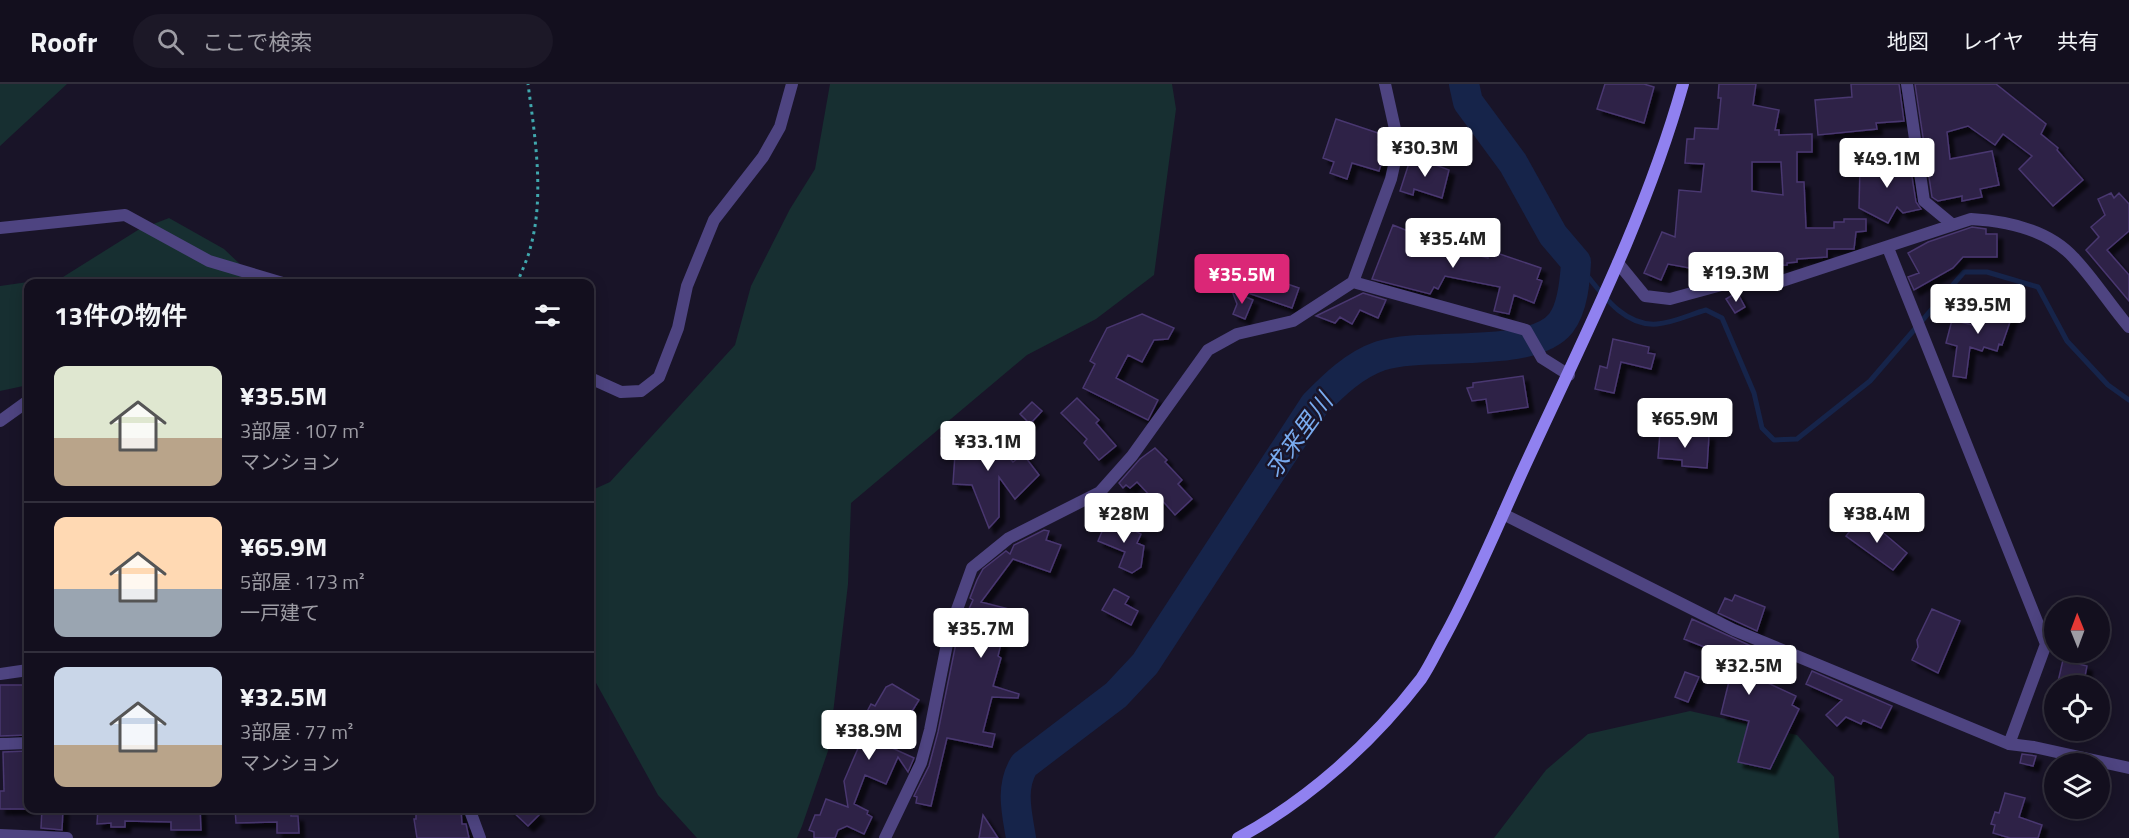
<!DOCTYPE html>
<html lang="ja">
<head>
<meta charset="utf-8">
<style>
	:root { --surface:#130f1e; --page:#1c1827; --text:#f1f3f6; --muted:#9d9ca4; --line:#322f3c; --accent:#db2777 }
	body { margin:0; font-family:"Titillium Web","Noto Sans JP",sans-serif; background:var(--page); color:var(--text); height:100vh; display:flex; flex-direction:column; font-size:22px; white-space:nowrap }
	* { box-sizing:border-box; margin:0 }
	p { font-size:20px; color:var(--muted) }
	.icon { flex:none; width:33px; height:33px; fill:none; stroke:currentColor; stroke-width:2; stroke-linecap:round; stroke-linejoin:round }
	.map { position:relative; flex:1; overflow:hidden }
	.details { position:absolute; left:24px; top:195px; width:570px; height:534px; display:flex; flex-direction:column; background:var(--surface); border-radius:12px; box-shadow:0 3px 15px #0003,0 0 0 2px var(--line) }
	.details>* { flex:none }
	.needle { width:39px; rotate:359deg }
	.buttons { position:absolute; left:2044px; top:513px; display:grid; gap:12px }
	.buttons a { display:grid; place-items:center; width:66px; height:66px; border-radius:50%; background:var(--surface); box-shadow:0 3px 15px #0003,0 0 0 2px var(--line); font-size:30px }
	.price { position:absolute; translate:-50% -51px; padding:0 14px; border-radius:6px; background:#fff; color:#222; font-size:20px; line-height:39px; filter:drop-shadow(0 2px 3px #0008) }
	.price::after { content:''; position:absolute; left:50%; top:36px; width:18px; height:14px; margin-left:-9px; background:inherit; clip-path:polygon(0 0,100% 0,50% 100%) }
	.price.current { background:var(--accent); color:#fff }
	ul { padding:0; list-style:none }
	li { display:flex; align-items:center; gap:18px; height:150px; padding:0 30px }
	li+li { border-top:2px solid var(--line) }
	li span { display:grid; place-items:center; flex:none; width:168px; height:120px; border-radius:12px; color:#555 }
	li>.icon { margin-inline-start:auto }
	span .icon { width:72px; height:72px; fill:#fffc; stroke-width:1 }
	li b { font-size:26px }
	h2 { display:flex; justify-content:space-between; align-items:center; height:72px; padding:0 30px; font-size:26px }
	header { display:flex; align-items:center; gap:36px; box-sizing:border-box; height:84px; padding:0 30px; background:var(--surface); border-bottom:2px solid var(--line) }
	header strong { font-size:28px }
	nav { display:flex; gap:33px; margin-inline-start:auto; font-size:21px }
	.search { width:420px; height:54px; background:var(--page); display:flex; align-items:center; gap:15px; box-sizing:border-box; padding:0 21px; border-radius:33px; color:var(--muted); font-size:22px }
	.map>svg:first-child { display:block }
	.green { fill:#172f31 }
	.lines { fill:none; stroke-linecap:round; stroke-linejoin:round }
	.stream { stroke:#16244a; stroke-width:5 }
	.river { stroke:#16244a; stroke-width:30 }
	.building { fill:#2e2247; stroke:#493770; stroke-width:1.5; fill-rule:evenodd; filter:url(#shadow) }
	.path { stroke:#40a8ae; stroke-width:3; stroke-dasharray:3 4.5; stroke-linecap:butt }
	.street { stroke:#4e4481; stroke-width:12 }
	.secondary { stroke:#9081f0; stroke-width:12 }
	.labels { text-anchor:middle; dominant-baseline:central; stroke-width:5; stroke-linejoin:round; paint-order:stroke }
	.water-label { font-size:24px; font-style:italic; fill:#79abef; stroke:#191428 }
</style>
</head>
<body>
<header>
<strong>Roofr</strong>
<div class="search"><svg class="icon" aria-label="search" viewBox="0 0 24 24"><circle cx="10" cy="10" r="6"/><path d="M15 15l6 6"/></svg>ここで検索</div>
<nav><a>地図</a><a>レイヤ</a><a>共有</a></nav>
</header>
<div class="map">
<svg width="2129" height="754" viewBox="0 0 2129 754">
	<defs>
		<filter id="shadow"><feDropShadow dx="5.5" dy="5.5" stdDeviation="1.5" flood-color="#0009"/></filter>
	</defs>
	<rect width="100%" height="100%" fill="#191428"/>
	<path class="green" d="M0,0H67L0,62Z
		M830,0H1172L1176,25L1154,191L1096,235L1027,271L851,419L848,500L829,664L802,742L797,754H697L658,711L590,588V407L610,398L735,261L751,202L790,125L815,85Z
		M169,134L224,165L260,199L28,200V301L0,307V202L63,193L138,146Z
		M1690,627L1797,651L1834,693L1839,754H1494L1546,686L1588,650Z"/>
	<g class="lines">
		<path class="stream" d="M1576,178C1597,202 1620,243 1657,240C1673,239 1691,230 1706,226L1722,234L1754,309L1762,344L1774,356L1797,355L1870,297L1964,188H1987L2038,203L2067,257L2108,301L2129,316"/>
		<path class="river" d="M1021,754C1017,729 1010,704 1024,681L1116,611L1145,580L1315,320C1334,301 1354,281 1380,272C1426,257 1532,276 1561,239C1573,223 1575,197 1576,178L1553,151L1513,79L1468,18L1464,0"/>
	</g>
	<path class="building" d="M1605,0H1644L1654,3L1644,39L1597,25Z
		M1719,0H1756L1753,21L1779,26L1775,46H1779V51L1812,50V68H1797V98H1804L1806,144H1834V138H1844V135H1866V147L1856,148L1854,165H1827V173L1797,175V178L1787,179V181L1751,182L1750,190L1728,191L1668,180L1661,196L1644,189L1662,148L1675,153L1679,106L1701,108L1704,80L1685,79L1687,55H1694L1695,44L1718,45L1721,14H1718ZM1752,78H1781L1783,111L1752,107Z
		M1851,0H1899L1904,37L1876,39L1877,45L1818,51L1815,16L1852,13Z
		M1915,0H1996L2046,40L2041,50L2058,64L2057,66L2083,96L2053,122L2019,85L2032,72L2003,50L1995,61L1968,42L1947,48L1950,75L1992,67L1999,101L1980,105L1982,113L1962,117V112L1938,117L1932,113Z
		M1336,35L1381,50L1378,61L1386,63L1379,87L1352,79L1347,95L1330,89L1334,78L1323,74Z
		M1417,74L1449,86L1442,114L1414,105L1413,111L1400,107L1410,76Z
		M1887,74H1909L1916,118L1921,125L1903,129L1897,123L1888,139L1859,124L1860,82L1887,83Z
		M2111,109L2114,114L2119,109L2129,120V147L2107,166L2129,191V217L2086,166L2099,153L2091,143L2105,131L2098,115Z
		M1393,141L1423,153L1422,157L1488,174V166L1541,184L1537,195L1542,197L1534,219L1514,211L1509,230L1494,227L1500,203L1445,192L1438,205L1434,203L1430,210L1372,195Z
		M1972,143L1986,145V150H1997V173H1963L1953,184L1914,206L1908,193L1919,189L1908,169L1928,158Z
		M1253,188L1299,204L1292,224L1245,208Z
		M1232,207L1253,216L1245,235L1233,230L1237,220Z
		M1737,208L1745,223L1735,229L1726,215Z
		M1363,209L1386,216L1378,234L1360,226L1352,240L1340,233L1335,239L1316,232Z
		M1981,217L2013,229L2002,261L1999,260L1997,267L1984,263L1982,267L1970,263L1966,294L1953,292L1957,262L1946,259L1952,236L1973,241Z
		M1142,230L1174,244L1168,255L1154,256L1142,278L1128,271L1116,294L1158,316L1148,336L1083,304L1095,280L1090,277L1107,244Z
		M1613,255L1649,263L1648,269L1655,270L1651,285L1621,278L1614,309L1595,305L1600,282L1607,284Z
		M1523,292L1528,323L1488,329L1486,315L1472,317L1467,304L1473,303V299Z
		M1077,314L1099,336L1096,339L1116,362L1099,376L1084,359L1087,355L1061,329Z
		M1032,318L1042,327L1030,340L1020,330Z
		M953,343L976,368L991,354L1013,378L1023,370L1039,391L1015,415L999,393V433L989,444L972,401L953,400L955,370L941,354Z
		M1660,348L1709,351L1707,384L1682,382V376L1658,374Z
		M1155,364L1167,376L1165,378L1182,396L1178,400L1192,415L1175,431L1161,415L1157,419L1137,398L1130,404L1126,401L1123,404L1119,399L1140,375Z
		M1108,433L1141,450L1137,459L1144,462L1141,483L1132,489L1119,483L1125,468L1098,457Z
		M1867,435L1907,469L1893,486L1846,452L1856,439L1861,443Z
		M1044,446L1049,447L1046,456L1061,461L1050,488L1013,475L981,518L1009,525L1007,534L1022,537L1020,550L1004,547L998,572L1001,574L993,602L1019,610L1018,614L992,613L983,648L995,650L992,663L947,654L931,722L916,719L917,713L914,712L929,682L938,648L958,549L973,516L970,514L977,496L983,485L1006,467L1010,470L1014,461Z
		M1114,505L1129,513L1125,520L1138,527L1131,541L1102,526Z
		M1735,511L1765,523L1757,547L1718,529L1725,514L1732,517Z
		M1932,525L1960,537L1938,589L1912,576L1918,563L1917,556Z
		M1692,535L1751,562L1750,566L1764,571L1755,593L1796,612L1792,621L1799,625L1770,685L1738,678L1749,637L1721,630L1733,581L1709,572L1712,566L1684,555Z
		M2063,576L2087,582L2083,602H2057Z
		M1812,587L1892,622L1881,644L1863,636L1861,640L1846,633L1837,642L1826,631L1842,616L1806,600Z
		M1685,588L1699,593L1688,618L1675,613Z
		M892,600L919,616L892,660V664L914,674L908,688L898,673L886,700L865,691L854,720L868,727L867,730L872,733L864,750L847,742L838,746L835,754H814V748L809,746L815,731H820L826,715L848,723L844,697L859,662L851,658L871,620L875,622L886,603Z
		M0,601H23V625H28L27,651L0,652Z
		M28,667V725H0V707H4L3,668Z
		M2022,670L2036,672L2033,682L2020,679Z
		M2005,709L2025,714L2019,733L2042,741L2038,754H2010L1993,749L1995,741L1991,740L1995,728L1999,729Z
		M42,724H63L62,746L41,744Z
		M98,724H200L201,746H171V738L125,737V743H111V739L97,740Z
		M235,724H291V732H298L299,749H277V738L236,739Z
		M416,724L461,726L462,740H466L469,754H417L414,735H416Z
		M509,724H532L539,731L528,742Z
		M983,731L998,754H979Z"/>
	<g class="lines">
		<path class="path" d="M517,200C521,188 527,177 530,165C545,113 535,53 528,0"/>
		<path class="street" d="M1907,0L1924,117L1953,141
			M0,144L125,131L209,177L286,200
			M1888,164L2046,560L2009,660
			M1618,179L1645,212L1670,215L1725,200L1782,197L1971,135C2006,137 2049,146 2074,174C2094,195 2110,221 2129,243
			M1353,198L1526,246L1542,274L1569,291
			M590,294L621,308L641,307L659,293L678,244L687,202L714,136L763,73L780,43L792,0
			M0,337L28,317
			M1503,430L1734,546L2009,660L2034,663L2129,684
			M0,590L28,586
			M0,660L28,659
			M469,724L480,754
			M0,751L67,754
			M885,754L921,679L930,646L950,545L972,484L1009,454L1100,408L1132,372L1208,266L1237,250L1293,237L1353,198L1391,95L1397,68L1395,45L1385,0"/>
		<path class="secondary" d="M1238,754C1308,716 1372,659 1421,595C1430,582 1437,566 1445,552C1474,499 1497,443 1522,388C1580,261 1645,136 1683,0"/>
	</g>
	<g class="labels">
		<g class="water-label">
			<text transform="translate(1298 351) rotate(-54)">求来里川</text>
		</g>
	</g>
</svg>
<div class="buttons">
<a><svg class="needle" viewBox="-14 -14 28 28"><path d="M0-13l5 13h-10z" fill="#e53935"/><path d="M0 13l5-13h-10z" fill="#9d9ca4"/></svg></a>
<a><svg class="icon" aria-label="locate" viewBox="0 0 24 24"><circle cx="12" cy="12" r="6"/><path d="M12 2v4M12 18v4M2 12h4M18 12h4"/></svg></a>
<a><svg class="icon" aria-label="layers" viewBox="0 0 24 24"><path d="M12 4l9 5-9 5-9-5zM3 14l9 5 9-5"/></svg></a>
</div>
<b class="price" style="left:1425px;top:94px">¥30.3M</b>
<b class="price" style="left:1887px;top:105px">¥49.1M</b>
<b class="price" style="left:1453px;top:185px">¥35.4M</b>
<b class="price" style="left:1736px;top:219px">¥19.3M</b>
<b class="price current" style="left:1242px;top:221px">¥35.5M</b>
<b class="price" style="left:1978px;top:251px">¥39.5M</b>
<b class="price" style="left:1685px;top:365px">¥65.9M</b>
<b class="price" style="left:988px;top:388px">¥33.1M</b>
<b class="price" style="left:1124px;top:460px">¥28M</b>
<b class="price" style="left:1877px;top:460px">¥38.4M</b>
<b class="price" style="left:981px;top:575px">¥35.7M</b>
<b class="price" style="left:1749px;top:612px">¥32.5M</b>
<b class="price" style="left:869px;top:677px">¥38.9M</b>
<section class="details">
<h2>13件の物件<svg class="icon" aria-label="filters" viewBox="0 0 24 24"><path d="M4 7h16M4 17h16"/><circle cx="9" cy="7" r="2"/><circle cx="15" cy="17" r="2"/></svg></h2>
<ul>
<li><span style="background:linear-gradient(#dfe7d0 60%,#b9a48a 0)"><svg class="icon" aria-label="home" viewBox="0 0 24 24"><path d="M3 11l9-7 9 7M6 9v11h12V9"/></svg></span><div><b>¥35.5M</b><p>3部屋 · 107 m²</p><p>マンション</p></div></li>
<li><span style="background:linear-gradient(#ffd9b3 60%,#9aa5b1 0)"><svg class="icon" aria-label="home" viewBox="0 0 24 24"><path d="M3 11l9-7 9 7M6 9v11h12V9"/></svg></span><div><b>¥65.9M</b><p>5部屋 · 173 m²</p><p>一戸建て</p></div></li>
<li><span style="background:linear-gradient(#c9d6e8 65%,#b9a48a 0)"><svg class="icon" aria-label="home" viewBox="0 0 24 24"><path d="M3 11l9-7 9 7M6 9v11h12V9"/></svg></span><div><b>¥32.5M</b><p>3部屋 · 77 m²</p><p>マンション</p></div></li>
</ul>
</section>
</div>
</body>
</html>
